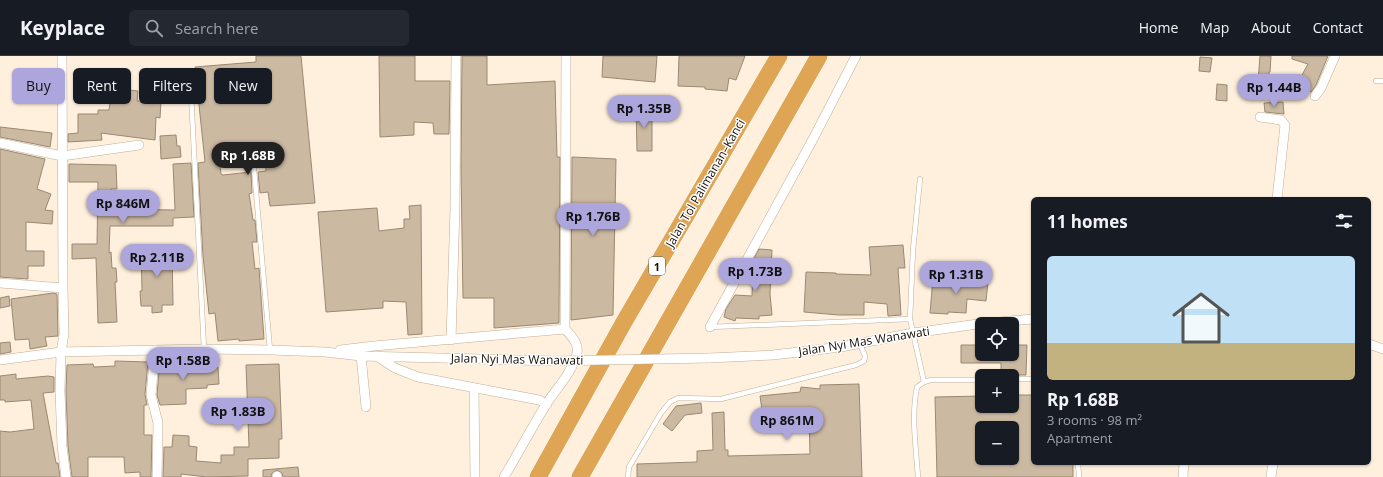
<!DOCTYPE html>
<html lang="en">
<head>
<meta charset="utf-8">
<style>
	:root { --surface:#171b24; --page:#242831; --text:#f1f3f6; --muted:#9ea1a6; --line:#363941; --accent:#aca6dd }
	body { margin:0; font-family:"Open Sans",sans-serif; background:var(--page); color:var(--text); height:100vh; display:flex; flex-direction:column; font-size:15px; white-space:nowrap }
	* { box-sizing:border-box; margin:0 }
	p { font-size:13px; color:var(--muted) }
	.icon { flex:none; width:22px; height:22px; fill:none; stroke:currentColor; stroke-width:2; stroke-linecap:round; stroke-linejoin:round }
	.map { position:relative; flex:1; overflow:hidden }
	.panel { position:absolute; left:1031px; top:141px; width:340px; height:268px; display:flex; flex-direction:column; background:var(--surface); border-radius:6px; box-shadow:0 1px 3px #0004 }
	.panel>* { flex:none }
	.hud { position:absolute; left:12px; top:12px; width:380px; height:36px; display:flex; gap:8px }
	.tools { position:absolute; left:975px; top:261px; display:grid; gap:8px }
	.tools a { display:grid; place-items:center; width:44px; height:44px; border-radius:6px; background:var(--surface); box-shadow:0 1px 3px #0004; font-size:20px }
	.price { position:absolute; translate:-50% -34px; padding:0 9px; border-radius:14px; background:var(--accent); color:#111; font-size:13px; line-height:26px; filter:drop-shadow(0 1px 2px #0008) }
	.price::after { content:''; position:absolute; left:50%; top:24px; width:12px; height:9px; margin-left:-6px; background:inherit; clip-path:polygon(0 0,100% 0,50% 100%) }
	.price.selected { background:#222; color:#fff }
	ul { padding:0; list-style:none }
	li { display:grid; align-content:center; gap:8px; height:212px; padding:0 16px }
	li+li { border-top:1px solid var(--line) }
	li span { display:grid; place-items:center; height:124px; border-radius:6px; color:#555 }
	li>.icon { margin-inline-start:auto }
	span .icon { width:72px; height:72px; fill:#fffc; stroke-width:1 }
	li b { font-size:17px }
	h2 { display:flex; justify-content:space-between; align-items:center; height:48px; padding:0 16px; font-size:17px }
	.tag { padding:0 14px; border-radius:6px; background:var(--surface); box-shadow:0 1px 3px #0004; font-size:14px; line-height:36px }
	.tag.selected { background:var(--accent); color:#111 }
	header { display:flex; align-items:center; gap:24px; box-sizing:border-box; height:56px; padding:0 20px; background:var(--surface); border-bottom:1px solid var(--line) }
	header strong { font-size:19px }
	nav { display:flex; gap:22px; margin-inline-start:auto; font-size:14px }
	.search { width:280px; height:36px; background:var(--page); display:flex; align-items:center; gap:10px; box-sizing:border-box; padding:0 14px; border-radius:6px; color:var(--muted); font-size:15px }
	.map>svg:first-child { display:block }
	.building { fill:#ccb9a2; stroke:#998872; fill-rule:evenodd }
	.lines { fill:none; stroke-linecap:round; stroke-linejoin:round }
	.service-casing { stroke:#c0ae97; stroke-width:5.5 }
	.minor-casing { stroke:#c0ae97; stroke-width:10 }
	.motorway-casing { stroke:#fff; stroke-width:18 }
	.service { stroke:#fff; stroke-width:4.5 }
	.minor { stroke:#fff; stroke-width:9 }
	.motorway { stroke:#dea555; stroke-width:17 }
	.minor-bridge-casing { stroke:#c0ae97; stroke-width:10; stroke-linecap:butt }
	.minor-bridge { stroke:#fff; stroke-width:9 }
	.labels { text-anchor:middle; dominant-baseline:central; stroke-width:3; stroke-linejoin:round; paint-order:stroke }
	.shield { fill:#fff; stroke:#5d5852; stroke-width:1 }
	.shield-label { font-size:11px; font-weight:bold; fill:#171008 }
	.street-label { font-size:12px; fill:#171008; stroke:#fff }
</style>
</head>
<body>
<header>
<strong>Keyplace</strong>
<div class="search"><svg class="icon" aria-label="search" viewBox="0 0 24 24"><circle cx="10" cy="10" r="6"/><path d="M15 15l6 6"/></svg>Search here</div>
<nav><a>Home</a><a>Map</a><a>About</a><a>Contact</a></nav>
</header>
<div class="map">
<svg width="1383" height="421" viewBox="0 0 1383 421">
	<rect width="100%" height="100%" fill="#fff0dd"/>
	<path class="building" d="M256,0H301L315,147L270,150L268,136L260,137L258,116L266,115L265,98L219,101L221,118L223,119L251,116L252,137L249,138L253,164H255L257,186H252L255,213L259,212L264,283L239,285V283L218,285L215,257L209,258L203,200L198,107L205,106L195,11L256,6Z
		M379,0H415V25H450L449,78H434L433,67L414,66V79L380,81Z
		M462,0H487V29L555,25L557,101H560L559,267L494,272V242H463L461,111Z
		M603,0H657L655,26L602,21Z
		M679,0H745L736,24L729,22L727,35L705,33V31L678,30Z
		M1260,0H1271L1270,16H1269V40L1257,39Z
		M1292,0H1328L1316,29L1311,36L1297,28L1308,8L1292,3Z
		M1200,1L1212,2L1210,16L1199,15Z
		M1217,28L1227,29V45L1216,44Z
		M112,32L138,35L137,45H161L160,62L156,61L155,84L101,77L102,84L68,86V78L78,77V58H98V54H109Z
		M1283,46L1284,58L1265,56L1264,47Z
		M636,51H652V95H637Z
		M0,71L52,77L50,91L0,81Z
		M176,79L177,90H180L181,101L161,103L160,80Z
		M0,93L45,103L37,133L51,138L45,154L53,155L52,168L26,166V195H44V210H28V223L0,221Z
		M572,101L616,103L613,259L571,264Z
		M191,107L194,161L173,162V170H110L109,197L111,196L112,212H116L117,226H115L117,266L98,267L96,202L72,203V188H97L98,126H69V108L116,109L117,133H111V153L175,154L173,108Z
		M421,149L422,278L408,279L406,246L383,245V252L326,256L318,156L377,152L379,175L404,172V163H410L409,150Z
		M903,189L905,212H898L901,259L888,260L887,248L864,246V259H839L804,256L806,216L836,217V218L871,219L869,191Z
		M172,191L173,249H162V256L152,257V250H141L140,235H142L141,192Z
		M759,193L772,194L770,238L772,259L759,260V263L736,262L735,265L724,261L726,253L735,239L752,240L753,204Z
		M933,222L988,226L986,245L967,243L966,257L948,256V258L930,257Z
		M53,237L57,238L58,280L45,281L47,290L30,293L29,283L15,284L11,243Z
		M9,240L10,250L0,252V242Z
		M10,286L11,296L0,298V287Z
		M961,289H982V298H1012V289H1027L1026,319H1001V307H961Z
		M115,305L148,306L145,338L147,349H144V379H152L151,421H140V416L125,417L124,401H88V421H72L68,390L66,335L67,309L93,308L94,311L115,310Z
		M160,305L188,306V310H198V312L218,311L219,328L207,329V332L186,333V348L160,349L157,339Z
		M279,308L282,383H279V402L248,403V420L207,421L181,418V421H163L164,391H172L173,379L189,380V390L197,391L196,405L221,407V399H234V391H249L246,309Z
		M16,318V323L48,320L54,321V336L43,337L56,407H58L60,421H0V375L10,376L34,373L31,344L5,346V344H0V320Z
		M859,328L862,421H637V408L697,406V395L713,394L712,357L724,356L725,394H728V400L810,398L809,356L763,361L760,340L800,336L801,331L820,333V329Z
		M1012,339H1033V407H1073V421H937L935,341L982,340V350H1012ZM982,372H1012V402H982Z
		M701,347L702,357L685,359L672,375L663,368L676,350Z
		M298,411L299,421H283L282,417L277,414L272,417L271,421H263V414Z"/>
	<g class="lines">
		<defs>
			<path id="service" d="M190,17L204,293
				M1376,25H1383
				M254,113L270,294
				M910,263L913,194L920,123
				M710,271L910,263L924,326
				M1012,323H1033
				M1078,407L1079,421
				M628,421L629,411L661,357L670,346L678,342L721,343L856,309L864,305L865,300L860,288
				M918,421C916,392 911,360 917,331L924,326L931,324H982"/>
			<path id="minor" d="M62,0L63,232L64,278L61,296L60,335L62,390L66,421
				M1315,40L1321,32L1335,0
				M1260,61L1281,64L1285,69L1277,143
				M0,87L62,100L139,89
				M0,227L63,232
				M710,271L812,85L856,0
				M451,284L455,151L456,0
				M1369,288L1383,293
				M155,294L151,339L158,367L157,421
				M340,294L374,290L565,273
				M361,300L366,351
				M378,301L395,312L418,321L539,344L547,348
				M709,302L773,299L841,291L913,277L978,268L1033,263
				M0,304L61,296L204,293L270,294L325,296L361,300L554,305
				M474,332L475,421
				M277,421V420
				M504,421C519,396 532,371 547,347C557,332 573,315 577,297C579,287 571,280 565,273L566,0
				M1183,421L1184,407
				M1271,421L1273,407"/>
			<path id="motorway" d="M538,421L624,266L779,0
				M580,421L819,0"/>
		</defs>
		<use href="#service" class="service-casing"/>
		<use href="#minor" class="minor-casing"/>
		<use href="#motorway" class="motorway-casing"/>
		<use href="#service" class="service"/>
		<use href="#minor" class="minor"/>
		<use href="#motorway" class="motorway"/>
		<defs>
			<path id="minor-bridge" d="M554,305L709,302"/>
		</defs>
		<use href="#minor-bridge" class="minor-bridge-casing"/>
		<use href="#minor-bridge" class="minor-bridge"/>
	</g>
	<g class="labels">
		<rect class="shield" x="649" y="201" width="16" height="18" rx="3"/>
		<g class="shield-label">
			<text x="657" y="210">1</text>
		</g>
		<g class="street-label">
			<text transform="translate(705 127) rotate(-60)">Jalan Tol Palimanan–Kanci</text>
			<text transform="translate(864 285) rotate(-9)">Jalan Nyi Mas Wanawati</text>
			<text transform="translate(517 303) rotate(1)">Jalan Nyi Mas Wanawati</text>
		</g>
	</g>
</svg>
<div class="tools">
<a><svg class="icon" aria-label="locate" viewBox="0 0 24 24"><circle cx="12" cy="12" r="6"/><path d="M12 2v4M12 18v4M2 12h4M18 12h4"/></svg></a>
<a>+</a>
<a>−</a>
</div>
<b class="price" style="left:1274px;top:52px">Rp 1.44B</b>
<b class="price" style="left:644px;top:73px">Rp 1.35B</b>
<b class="price selected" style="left:248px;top:120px">Rp 1.68B</b>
<b class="price" style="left:123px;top:168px">Rp 846M</b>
<b class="price" style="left:593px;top:181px">Rp 1.76B</b>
<b class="price" style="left:157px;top:222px">Rp 2.11B</b>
<b class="price" style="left:755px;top:236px">Rp 1.73B</b>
<b class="price" style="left:956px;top:239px">Rp 1.31B</b>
<b class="price" style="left:183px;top:325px">Rp 1.58B</b>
<b class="price" style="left:238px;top:376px">Rp 1.83B</b>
<b class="price" style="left:787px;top:385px">Rp 861M</b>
<div class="hud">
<a class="tag selected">Buy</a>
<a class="tag">Rent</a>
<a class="tag">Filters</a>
<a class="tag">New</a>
</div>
<section class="panel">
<h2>11 homes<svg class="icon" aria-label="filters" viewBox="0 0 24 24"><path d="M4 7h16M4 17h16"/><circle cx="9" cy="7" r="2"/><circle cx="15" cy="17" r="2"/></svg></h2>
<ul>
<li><span style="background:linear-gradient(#bfe0f5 70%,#c2b280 0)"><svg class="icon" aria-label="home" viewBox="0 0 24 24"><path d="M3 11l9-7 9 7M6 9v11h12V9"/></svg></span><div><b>Rp 1.68B</b><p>3 rooms · 98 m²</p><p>Apartment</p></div></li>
</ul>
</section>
</div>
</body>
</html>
